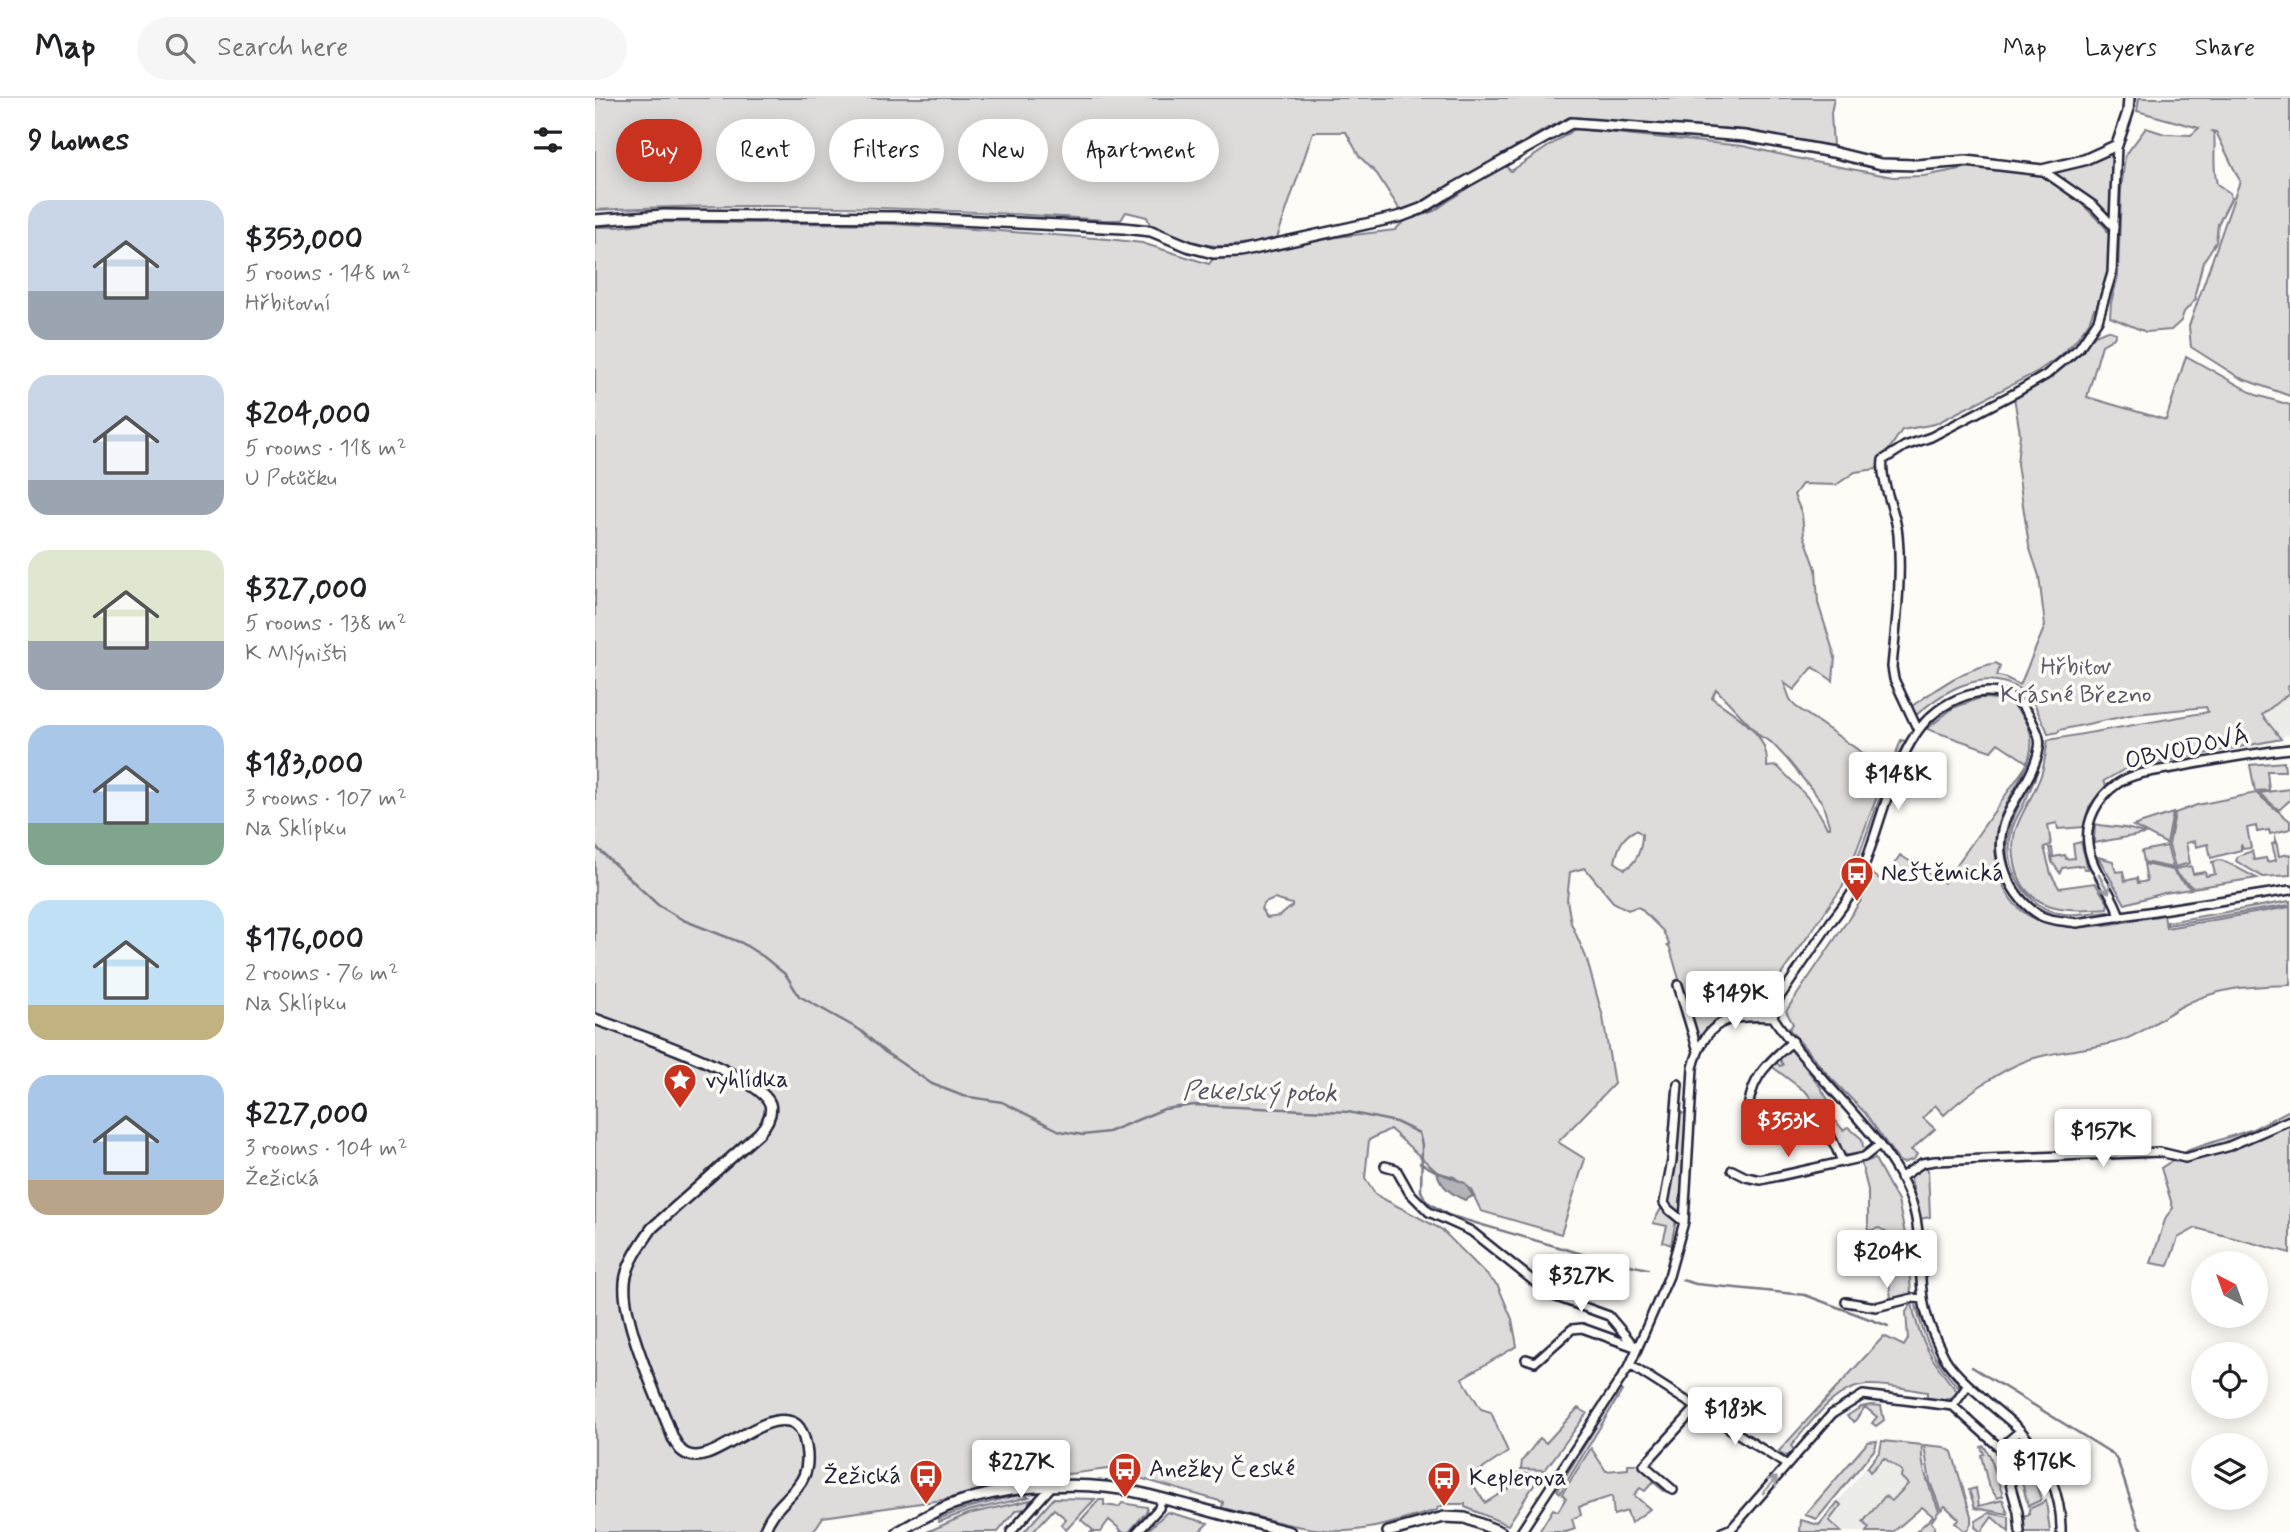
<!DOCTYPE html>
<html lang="en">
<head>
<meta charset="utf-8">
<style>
	:root { --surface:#fff; --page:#f6f6f6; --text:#202124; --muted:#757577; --line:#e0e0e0; --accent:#c8321e }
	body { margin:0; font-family:Mynerve,sans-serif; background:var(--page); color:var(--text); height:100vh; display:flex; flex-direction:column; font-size:26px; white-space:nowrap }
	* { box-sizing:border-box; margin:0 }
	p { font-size:23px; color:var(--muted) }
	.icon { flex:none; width:38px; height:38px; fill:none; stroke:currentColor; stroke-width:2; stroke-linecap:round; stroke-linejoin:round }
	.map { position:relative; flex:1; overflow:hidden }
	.side { display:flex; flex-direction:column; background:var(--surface); width:595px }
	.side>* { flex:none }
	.banner { position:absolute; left:21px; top:21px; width:665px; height:63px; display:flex; gap:14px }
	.needle { width:46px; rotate:319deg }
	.buttons { position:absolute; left:1596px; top:1153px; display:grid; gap:14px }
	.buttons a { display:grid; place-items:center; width:77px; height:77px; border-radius:50%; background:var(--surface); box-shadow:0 4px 18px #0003; font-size:35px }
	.price { position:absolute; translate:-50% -60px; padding:0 16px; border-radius:7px; background:#fff; color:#222; font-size:23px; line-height:46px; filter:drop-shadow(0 2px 4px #0008) }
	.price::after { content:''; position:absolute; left:50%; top:42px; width:21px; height:16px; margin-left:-10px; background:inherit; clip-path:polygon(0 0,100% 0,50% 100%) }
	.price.selected { background:var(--accent); color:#fff }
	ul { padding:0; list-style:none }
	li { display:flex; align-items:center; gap:21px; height:175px; padding:0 28px }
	li span { display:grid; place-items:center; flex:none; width:196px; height:140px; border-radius:21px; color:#555 }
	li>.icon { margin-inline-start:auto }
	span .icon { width:84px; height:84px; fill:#fffc; stroke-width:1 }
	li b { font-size:30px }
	h2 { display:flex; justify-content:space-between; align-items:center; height:84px; padding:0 28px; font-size:30px }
	.chip { padding:0 24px; border-radius:32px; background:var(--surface); box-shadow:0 4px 18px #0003; font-size:24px; line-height:63px }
	.chip.selected { background:var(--accent); color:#fff }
	header { display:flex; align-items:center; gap:42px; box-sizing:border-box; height:98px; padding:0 35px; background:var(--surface); border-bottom:2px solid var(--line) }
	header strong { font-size:33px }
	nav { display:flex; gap:38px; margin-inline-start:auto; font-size:24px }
	.search { width:490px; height:63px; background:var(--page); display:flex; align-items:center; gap:18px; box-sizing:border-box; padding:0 24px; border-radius:38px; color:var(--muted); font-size:26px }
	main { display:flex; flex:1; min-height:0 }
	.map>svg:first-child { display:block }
	.built { fill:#ecece9 }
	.green { fill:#dddcdb; stroke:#807f8b; stroke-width:2; fill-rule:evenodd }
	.water { fill:#b2b2b7; stroke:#787885; stroke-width:2 }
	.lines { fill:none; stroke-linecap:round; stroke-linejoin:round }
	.stream { stroke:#787885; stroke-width:2.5 }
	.minor-casing { stroke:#22223b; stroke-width:12 }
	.tertiary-casing { stroke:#22223b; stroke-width:14 }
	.minor { stroke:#fdfcf7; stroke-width:7 }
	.tertiary { stroke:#fdfcf7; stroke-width:9 }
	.oneway { stroke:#9a9aa2 }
	.labels { text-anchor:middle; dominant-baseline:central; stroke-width:7; stroke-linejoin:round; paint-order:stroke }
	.park-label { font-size:24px; fill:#5a5a6b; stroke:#fdfcf7 }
	.street-label { font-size:24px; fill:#22223b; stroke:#fdfcf7 }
	.poi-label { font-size:24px; fill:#22223b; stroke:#fdfcf7; text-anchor:start }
	.water-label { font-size:26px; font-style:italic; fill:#545466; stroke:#fdfcf7 }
</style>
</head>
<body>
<header>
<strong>Map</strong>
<div class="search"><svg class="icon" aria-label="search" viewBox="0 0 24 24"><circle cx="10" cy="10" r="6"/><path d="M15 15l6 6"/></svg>Search here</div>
<nav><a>Map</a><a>Layers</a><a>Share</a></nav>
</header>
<main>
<section class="side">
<h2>9 homes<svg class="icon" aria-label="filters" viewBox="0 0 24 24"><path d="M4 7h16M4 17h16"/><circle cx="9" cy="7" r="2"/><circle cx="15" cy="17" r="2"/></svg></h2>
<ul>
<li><span style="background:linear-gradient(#c9d6e8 65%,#9aa5b1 0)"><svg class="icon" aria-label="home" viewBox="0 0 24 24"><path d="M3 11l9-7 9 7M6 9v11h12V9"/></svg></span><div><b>$353,000</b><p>5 rooms · 148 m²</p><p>Hřbitovní</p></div></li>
<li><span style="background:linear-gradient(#c9d6e8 75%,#9aa5b1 0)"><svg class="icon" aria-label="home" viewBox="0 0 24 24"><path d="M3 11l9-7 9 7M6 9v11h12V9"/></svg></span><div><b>$204,000</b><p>5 rooms · 118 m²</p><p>U Potůčku</p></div></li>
<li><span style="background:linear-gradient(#dfe7d0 65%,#9aa5b1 0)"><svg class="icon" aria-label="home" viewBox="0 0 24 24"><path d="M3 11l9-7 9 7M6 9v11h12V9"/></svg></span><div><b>$327,000</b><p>5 rooms · 138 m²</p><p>K Mlýništi</p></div></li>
<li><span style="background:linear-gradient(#a9c7e8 70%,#7fa58c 0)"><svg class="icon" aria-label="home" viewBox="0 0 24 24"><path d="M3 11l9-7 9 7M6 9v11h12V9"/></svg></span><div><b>$183,000</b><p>3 rooms · 107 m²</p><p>Na Sklípku</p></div></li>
<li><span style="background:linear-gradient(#bfe0f5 75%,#c2b280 0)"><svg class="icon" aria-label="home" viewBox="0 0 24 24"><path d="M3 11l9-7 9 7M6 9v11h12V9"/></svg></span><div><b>$176,000</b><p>2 rooms · 76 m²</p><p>Na Sklípku</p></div></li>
<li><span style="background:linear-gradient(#a9c7e8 75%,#b9a48a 0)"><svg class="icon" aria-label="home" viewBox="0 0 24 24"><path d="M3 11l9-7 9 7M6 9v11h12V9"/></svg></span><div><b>$227,000</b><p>3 rooms · 104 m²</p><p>Žežická</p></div></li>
</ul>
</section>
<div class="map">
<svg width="1695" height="1434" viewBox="0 0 1695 1434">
	<rect width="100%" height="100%" fill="#fdfcf7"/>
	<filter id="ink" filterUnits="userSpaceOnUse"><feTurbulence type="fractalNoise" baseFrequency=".0143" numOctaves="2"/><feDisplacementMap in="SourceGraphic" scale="14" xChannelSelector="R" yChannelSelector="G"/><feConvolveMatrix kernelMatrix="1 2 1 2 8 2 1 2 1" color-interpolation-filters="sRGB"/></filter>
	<g filter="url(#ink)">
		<path class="built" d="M1695,594V639L1692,636L1686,641L1666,617Z
			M1285,1352L1331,1384L1282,1434H1209L1217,1424L1224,1427Z"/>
		<path class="green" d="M0,0H1239L1236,15L1238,48L1151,32L975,20L951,31L825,105L805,112L782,76L764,58L751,34H718L682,140C623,154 610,150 555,127L552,119L531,114L526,122H509C340,110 170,103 0,112Z
			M1544,0H1695V298L1645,280L1596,249L1594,228L1645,83L1621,34L1616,33L1619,35C1621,52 1617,68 1622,86L1635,95L1636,101L1623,126L1621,144L1608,164L1600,196L1601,201L1589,214L1586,223L1576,232L1551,234L1515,219L1516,205L1523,178L1526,93L1530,58L1551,30L1570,36L1596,37L1604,30L1542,13Z
			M980,31L1148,48L1219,64L1298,79L1329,78L1386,67L1446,77L1486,105L1510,129L1514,136V174L1503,212L1499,211L1494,224L1480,243L1465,258L1440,275L1340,326L1307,332L1281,371L1260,374L1241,387L1207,386L1199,397L1207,416L1209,437L1221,471L1223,505L1240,559L1238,583L1218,569L1199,592L1189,585L1195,601L1200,608L1292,672L1248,788L1167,904C1154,914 1149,909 1135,914C1120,919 1112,931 1102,943L1074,847L1072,848L1074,846L1068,833L1045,810L1041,809L1033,812L1018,804L990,770L975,774L972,802L976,825L991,859L1008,919L1019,986L963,1044L990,1061L966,1136L886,1113L876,1092L859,1079L842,1074L795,1031L774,1042L770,1080L781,1097L846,1131L903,1188L917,1221L922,1248L867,1280L886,1311L896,1314L913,1354L874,1380L890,1405L927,1382L923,1375L946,1376L913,1427L870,1409V1406H853L843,1409L842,1412C813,1420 782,1431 751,1433C710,1434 667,1419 627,1410L628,1404L513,1371L425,1382L347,1402L228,1419L218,1434H0V129H23L62,124L297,126L377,131L513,141L547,145L614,166L618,161L646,159L742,139L800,132L809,123L839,113L892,76L910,68L916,73ZM1121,591L1165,638L1176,644L1192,661L1227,704L1235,730H1232C1221,705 1202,688 1182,668L1172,669C1175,636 1141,617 1117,600ZM1041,732L1047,736C1047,750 1042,765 1030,771L1020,764C1023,750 1027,738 1041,732ZM679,801L697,806V808L685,818L672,820L666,811L670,805Z
			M1517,53L1519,55L1516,121L1513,120L1500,106L1454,73Z
			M1512,232L1521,235L1519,240L1507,247L1492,299L1571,322L1591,258L1661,297L1695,307V587L1692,590L1695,594L1667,617L1686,641L1530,671L1509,683L1511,688L1494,709L1489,729L1463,731L1462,725L1453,727L1456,747L1449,749L1456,776L1464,790L1500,785L1513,805L1512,810C1473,814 1429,814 1420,766C1418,755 1417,744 1420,734C1426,713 1441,695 1447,674C1450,663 1451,652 1453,642L1613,614L1611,609L1540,616L1464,632V634L1453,636C1451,627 1445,620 1442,612C1439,603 1431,594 1421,589C1384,570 1347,594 1319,619L1314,610C1342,591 1367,571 1401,565L1405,568L1402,578L1409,579L1425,587L1450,528L1444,478L1434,448L1422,366L1425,336L1419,299L1478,262L1500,237Z
			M1385,600C1403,600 1415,602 1427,617C1455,654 1413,691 1403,726C1398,743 1400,761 1405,778C1426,852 1515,826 1569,817L1571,830L1695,809V887C1654,889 1625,888 1587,908C1565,920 1546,937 1522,944C1496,951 1469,952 1443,959C1412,967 1372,995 1349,1017L1340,1007L1328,1020L1340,1031L1316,1052L1322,1056L1319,1061L1308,1065L1303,1062L1270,1015L1234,978L1194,931L1198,926L1191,913L1265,804L1277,776L1288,783L1305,757L1349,785L1433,665L1403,645L1396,653L1332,631L1358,610Z
			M1306,642L1310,643L1264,768L1260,767Z
			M1450,642C1447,666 1438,686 1428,708C1424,715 1419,724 1417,732C1407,769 1430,811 1470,816C1484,817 1499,814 1513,813C1501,822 1480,821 1466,818C1422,809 1403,767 1416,727C1421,708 1434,692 1442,673C1446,663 1445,651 1450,642Z
			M1689,664L1690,673H1672L1674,692L1660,693L1655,667Z
			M1695,691V702L1684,712L1664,695Z
			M1661,695L1695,723V731L1675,736L1674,732L1662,734L1661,728L1652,730L1656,750L1648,751L1646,746V752L1616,760L1613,746L1601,749L1600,743L1591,745L1595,765L1580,769L1574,747L1580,715L1602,707Z
			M1578,715L1572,746L1538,728Z
			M1500,726C1517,730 1534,728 1549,736L1499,745Z
			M1680,737L1684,758L1695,756V777L1668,779L1641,763L1643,758L1657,753L1659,762L1671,760L1672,764L1681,762L1677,746L1680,745Z
			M1486,744L1493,771H1489L1488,767L1467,770L1465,775L1457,764L1454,750H1457L1458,759L1470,757L1471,761L1480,760L1478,746Z
			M1572,748L1578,770L1549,764L1547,753Z
			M1503,759L1518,763L1521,774L1528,773L1530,783L1542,780L1543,785L1552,783L1549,766L1578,772L1580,776L1596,791L1569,795L1530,806Z
			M1624,762C1635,764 1650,775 1662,780L1598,790L1581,775L1580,771L1596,768L1598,776L1610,774L1611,778L1620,776L1617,764Z
			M1695,803V807L1572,827V824Z
			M1196,951L1224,987L1240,1013L1236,1017L1248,1032L1253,1029L1267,1041L1268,1049L1271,1051C1265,1058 1256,1059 1248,1056L1232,1031L1235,1027L1212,995L1175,967L1180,963L1185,968L1188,967L1184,960Z
			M1695,1012V1155L1601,1130L1583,1140L1573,1168L1556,1165L1571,1119L1578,1110L1566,1070L1594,1052L1658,1031Z
			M1090,1015L1091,1041L1085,1114L1083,1116L1074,1110L1071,1104L1084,1016Z
			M1280,1061L1303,1103L1312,1145L1294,1148L1293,1135L1284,1130L1273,1133V1092L1266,1064Z
			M1330,1069L1333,1072L1335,1119L1325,1121L1316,1081L1319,1075Z
			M1068,1107L1081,1122L1076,1147L1068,1144L1072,1128L1058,1125Z
			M1313,1151L1316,1197L1296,1201L1291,1157Z
			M1317,1205C1323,1241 1339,1267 1363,1294C1353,1305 1345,1302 1332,1300V1294C1313,1291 1291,1286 1271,1287C1238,1290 1216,1325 1196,1348L1200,1353L1195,1357L1189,1358L1184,1353L1289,1238L1309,1248L1313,1241L1311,1214Z
			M1321,1207L1345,1263L1363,1284L1364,1290C1340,1266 1328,1240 1321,1207Z
			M1024,1291L1027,1293L965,1395L962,1392Z
			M1276,1307L1286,1308L1289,1322L1281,1328L1277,1325L1282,1319L1270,1309L1259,1324L1252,1318L1266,1309Z
			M983,1310L992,1315L950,1372L926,1371L927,1363L945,1340L951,1345Z
			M1282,1343L1280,1351L1222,1421L1210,1417L1273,1344Z
			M1287,1343L1327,1347C1325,1370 1336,1392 1344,1413L1336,1424L1340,1429L1336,1434H1321L1338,1418L1327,1409L1298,1434H1271L1274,1430L1268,1424L1290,1398L1297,1403L1313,1386L1306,1379L1307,1373L1289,1360L1275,1374L1272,1370L1285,1353Z
			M1419,1343L1445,1384L1441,1386L1446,1402L1433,1408L1423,1368L1415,1370L1411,1353Z
			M1329,1347L1349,1349L1357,1354L1376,1418V1426L1371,1434L1360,1425L1364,1421L1350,1408L1346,1412L1335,1384Z
			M1389,1348L1395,1358L1408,1398L1402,1400L1393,1386L1386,1357L1389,1356L1386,1349Z
			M996,1350L1011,1373L1033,1371V1366H1043L1072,1390L1069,1393L1058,1384L1050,1393L1045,1390L1039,1397L1055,1411L1036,1425L1032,1413L1019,1417L1017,1398L984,1409L986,1417L977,1421L980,1431L971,1434H944L958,1411L963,1413L971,1400L967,1396Z
			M1381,1390L1384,1408L1408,1402L1413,1416L1380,1410L1374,1392Z
			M427,1396L434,1399L373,1413L344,1424L343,1421L372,1410Z
			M459,1400L500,1401L471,1432L466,1427L471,1421L459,1411L438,1434H429Z
			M436,1402L431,1411L421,1412L403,1434H332L373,1416Z
			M504,1402H509V1407L524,1409L527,1405L552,1409V1413L534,1434H525L526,1432L514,1422L505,1434H496L498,1432L486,1422Z
			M1451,1403L1455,1434H1429L1428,1419L1434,1417V1411Z
			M1243,1404L1246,1407L1234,1423L1246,1434H1205L1206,1422L1224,1427Z
			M572,1414L613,1425L604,1434H551Z
			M1394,1415L1414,1419V1434L1397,1419L1386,1434L1380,1429L1381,1423Z"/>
		<path class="water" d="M842,1074L870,1085L878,1098L870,1102C858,1097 845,1088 842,1074Z"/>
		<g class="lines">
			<path class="stream" d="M0,748L63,807L88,822L147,845L169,859L191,877L204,898L265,932L290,954L337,986L368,998L407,1004L465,1033L488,1037L513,1034L569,1011L599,1007L753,1014L801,1024L824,1035L827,1047L826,1093L831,1103L853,1117L994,1158L1053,1171
				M825,1065L842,1074
				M1087,1182L1101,1186L1210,1197L1293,1228
				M1377,1269L1518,1356L1523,1364L1544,1428L1549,1433"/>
			<defs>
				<path id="minor" d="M1447,72L1499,108L1519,129
					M1322,630L1299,581L1297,569C1301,525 1307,481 1303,437C1301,412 1285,386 1288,362L1310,348L1336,339L1420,295L1451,277L1484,250L1503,222L1517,175L1522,47
					M1525,819C1518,793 1496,773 1493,746C1490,723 1503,699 1522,686C1539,674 1563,673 1583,669C1621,662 1657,655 1695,651
					M1083,887L1103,953
					M1178,919L1184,900C1201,875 1218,850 1235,825C1244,813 1255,800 1262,786C1284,738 1298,652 1336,618C1366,591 1418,579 1438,625C1442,633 1446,641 1444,650C1440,676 1420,698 1410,722C1397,757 1414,799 1446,818C1456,823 1471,823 1482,825L1695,792
					M1178,919C1216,978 1295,1039 1317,1105C1327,1135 1323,1169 1328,1200C1331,1222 1340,1241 1350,1260C1358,1274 1373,1287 1386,1298C1398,1310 1414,1321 1426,1333C1451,1361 1467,1397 1466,1434
					M1198,943C1168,968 1153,984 1152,1024L1159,1035L1167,1038L1231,1028L1247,1063
					M1083,986L1077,1062L1069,1105L1073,1111L1089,1124
					M790,1068L801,1071L814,1094L834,1114L876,1133L956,1197L1014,1218L1041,1250
					M1137,1072L1151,1079L1166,1082L1269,1059L1284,1047
					M1305,1080L1327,1065L1340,1063L1565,1054L1590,1060L1632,1049L1695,1022
					M1251,1204L1281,1209L1318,1200L1328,1201
					M931,1261L940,1264L977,1231L987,1230L1040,1249
					M1035,1267L1192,1367
					M1358,1308L1373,1287
					M1405,1350L1425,1333
					M1078,1392L1049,1367L1102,1309
					M416,1434L457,1388
					M542,1434L564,1410L566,1401
					M926,1434L1035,1267L1074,1178L1089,1124L1098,970C1110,922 1133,916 1178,919
					M1127,1434L1137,1430L1237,1316L1268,1297L1358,1308L1405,1350L1423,1414L1425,1434"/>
				<path id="tertiary" d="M0,122L69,117L301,119L528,130L556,133L595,149L618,155L645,154L807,118L828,110L860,90L976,25L1150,38L1237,54L1286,66L1322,67L1371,63L1447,72L1489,62L1522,47L1533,14L1534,0
					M0,921C32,933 165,977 175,1006C178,1017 171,1027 164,1035L57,1130C47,1145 35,1161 31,1178C22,1215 64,1302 78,1340C81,1344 83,1350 87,1353C113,1376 162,1312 197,1324C204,1327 207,1333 209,1340C224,1394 182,1394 169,1434
					M303,1434C322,1423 340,1412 361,1405C415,1387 489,1381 545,1395C595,1407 645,1422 695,1434
					M793,1434L849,1419L870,1420L906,1434"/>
			</defs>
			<use href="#minor" class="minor-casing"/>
			<use href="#tertiary" class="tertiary-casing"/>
			<use href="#minor" class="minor"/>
			<use href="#tertiary" class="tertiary"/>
		</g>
		<defs><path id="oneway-shaft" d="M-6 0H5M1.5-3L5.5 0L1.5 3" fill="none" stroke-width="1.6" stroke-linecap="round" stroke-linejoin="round" transform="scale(1.75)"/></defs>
		<g class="oneway">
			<use href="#oneway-shaft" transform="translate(1509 786) rotate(60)"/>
			<use href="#oneway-shaft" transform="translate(1175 1387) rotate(-49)"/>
		</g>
	</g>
	<defs>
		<symbol id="bus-pin" viewBox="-11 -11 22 30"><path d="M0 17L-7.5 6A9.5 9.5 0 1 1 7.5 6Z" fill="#c8321e" stroke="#fdfcf7"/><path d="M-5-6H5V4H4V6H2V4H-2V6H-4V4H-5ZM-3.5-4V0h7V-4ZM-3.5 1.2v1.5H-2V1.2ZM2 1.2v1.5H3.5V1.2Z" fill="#fff"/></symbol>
		<symbol id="sight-pin" viewBox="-11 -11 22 30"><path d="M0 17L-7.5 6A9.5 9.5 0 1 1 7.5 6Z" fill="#c8321e" stroke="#fdfcf7"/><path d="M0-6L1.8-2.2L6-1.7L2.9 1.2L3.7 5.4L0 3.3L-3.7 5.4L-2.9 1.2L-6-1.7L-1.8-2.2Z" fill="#fff"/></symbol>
	</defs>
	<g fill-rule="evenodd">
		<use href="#bus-pin" x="1243" y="756" width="38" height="52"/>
		<use href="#sight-pin" x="66" y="963" width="38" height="52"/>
		<use href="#bus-pin" x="511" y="1352" width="38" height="52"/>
		<use href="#bus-pin" x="312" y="1359" width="38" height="52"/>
		<use href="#bus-pin" x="830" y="1361" width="38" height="52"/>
	</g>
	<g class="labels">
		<g class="park-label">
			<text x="1481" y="569">Hřbitov<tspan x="1481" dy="28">Krásné Březno</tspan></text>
		</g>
		<g class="street-label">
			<text transform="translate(1592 651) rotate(-12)">OBVODOVÁ</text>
		</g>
		<g class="poi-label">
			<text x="1286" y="775">Neštěmická</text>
			<text x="110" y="982">vyhlídka</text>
			<text x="554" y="1371">Anežky České</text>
			<text x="306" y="1378" text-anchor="end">Žežická</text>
			<text x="874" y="1380">Keplerova</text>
		</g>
		<g class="water-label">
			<text transform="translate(665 995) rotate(1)">Pekelský potok</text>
		</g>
	</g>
</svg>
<div class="buttons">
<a><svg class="needle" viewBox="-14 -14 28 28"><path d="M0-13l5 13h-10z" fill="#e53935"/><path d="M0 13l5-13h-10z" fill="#757577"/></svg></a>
<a><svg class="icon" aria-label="locate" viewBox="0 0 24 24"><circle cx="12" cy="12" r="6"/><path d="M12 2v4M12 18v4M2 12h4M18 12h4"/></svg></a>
<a><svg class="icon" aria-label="layers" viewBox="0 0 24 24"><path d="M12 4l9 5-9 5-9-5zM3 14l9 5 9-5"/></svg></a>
</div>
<b class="price" style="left:1303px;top:714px">$148K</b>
<b class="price" style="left:1140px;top:933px">$149K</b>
<b class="price selected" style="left:1193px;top:1061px">$353K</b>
<b class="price" style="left:1508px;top:1071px">$157K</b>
<b class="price" style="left:1292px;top:1192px">$204K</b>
<b class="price" style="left:986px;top:1216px">$327K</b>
<b class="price" style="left:1140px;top:1349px">$183K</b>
<b class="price" style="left:1449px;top:1401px">$176K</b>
<b class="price" style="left:426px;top:1402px">$227K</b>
<div class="banner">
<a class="chip selected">Buy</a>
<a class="chip">Rent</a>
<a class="chip">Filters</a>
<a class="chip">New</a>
<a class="chip">Apartment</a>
</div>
</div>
</main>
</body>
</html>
